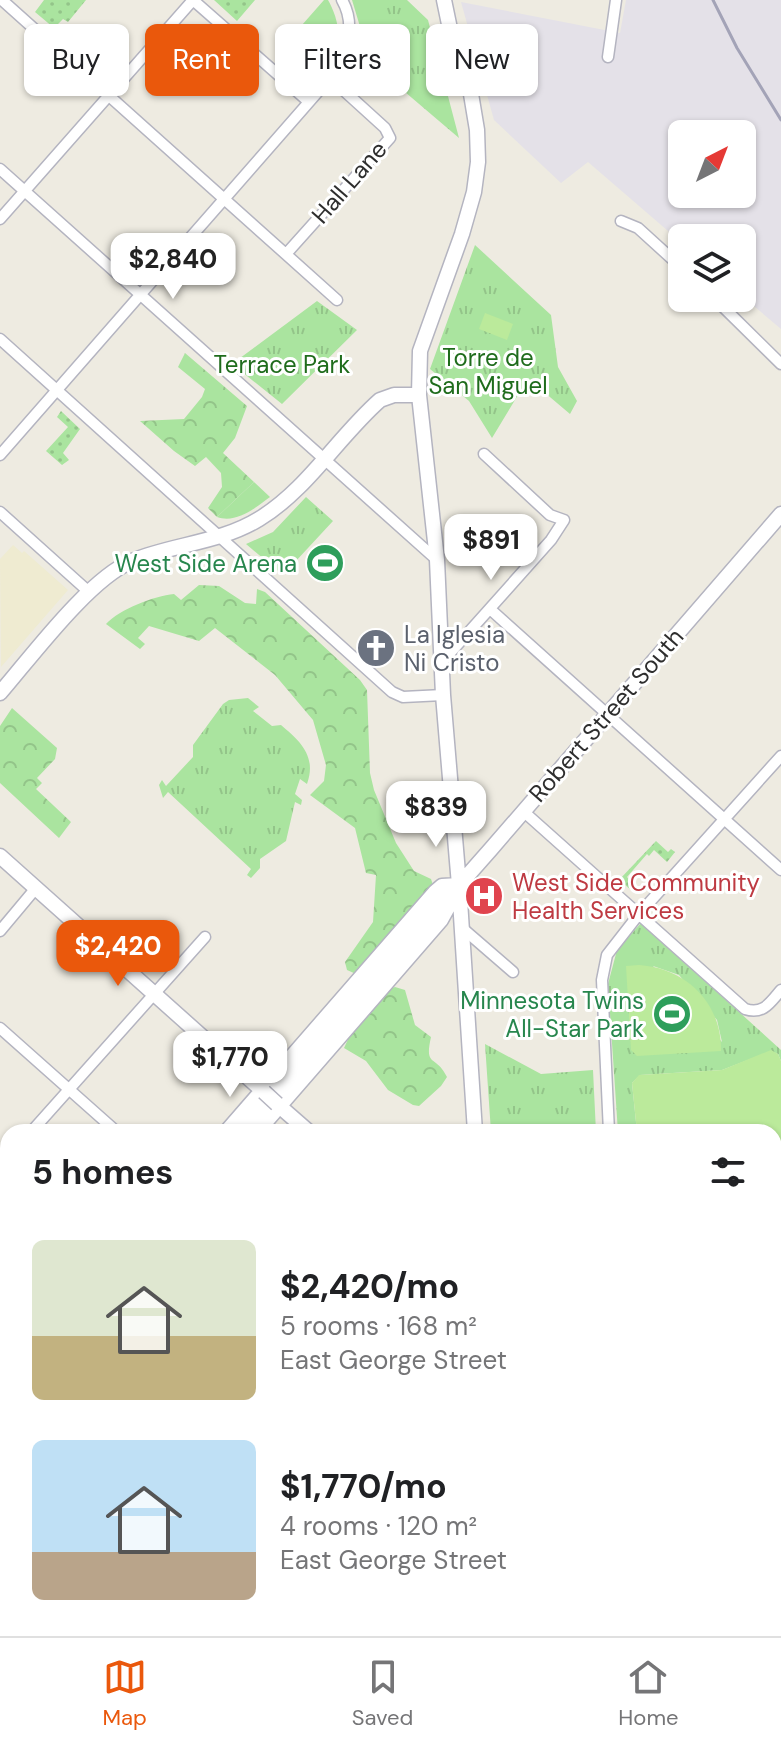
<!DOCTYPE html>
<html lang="en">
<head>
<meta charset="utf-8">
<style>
	:root { --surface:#fff; --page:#f6f6f6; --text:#202124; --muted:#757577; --line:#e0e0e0; --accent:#ea580c }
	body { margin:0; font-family:"DM Sans",sans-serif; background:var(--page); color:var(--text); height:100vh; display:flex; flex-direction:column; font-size:30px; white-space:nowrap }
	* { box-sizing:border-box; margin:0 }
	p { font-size:26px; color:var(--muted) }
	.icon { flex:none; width:44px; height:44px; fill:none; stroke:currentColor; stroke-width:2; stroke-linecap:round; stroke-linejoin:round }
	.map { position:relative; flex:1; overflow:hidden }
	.drawer { position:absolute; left:0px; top:1124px; width:782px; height:512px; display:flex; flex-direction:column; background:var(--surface); border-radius:24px 24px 0 0; box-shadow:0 2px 6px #0004 }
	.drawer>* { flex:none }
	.hud { position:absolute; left:24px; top:24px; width:734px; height:72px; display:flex; gap:16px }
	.needle { width:52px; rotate:42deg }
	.fabs { position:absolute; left:668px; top:120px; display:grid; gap:16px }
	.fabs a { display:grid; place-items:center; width:88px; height:88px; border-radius:12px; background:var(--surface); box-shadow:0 2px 6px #0004; font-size:40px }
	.price { position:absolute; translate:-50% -68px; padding:0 18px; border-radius:16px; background:#fff; color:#222; font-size:26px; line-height:52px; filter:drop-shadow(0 2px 4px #0008) }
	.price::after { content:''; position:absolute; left:50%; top:48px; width:24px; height:18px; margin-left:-12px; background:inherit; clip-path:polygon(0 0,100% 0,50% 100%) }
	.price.selected { background:var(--accent); color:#fff }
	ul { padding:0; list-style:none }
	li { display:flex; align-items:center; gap:24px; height:200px; padding:0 32px }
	li span { display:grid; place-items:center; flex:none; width:224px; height:160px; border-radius:12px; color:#555 }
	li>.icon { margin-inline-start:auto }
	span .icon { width:96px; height:96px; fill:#fffc; stroke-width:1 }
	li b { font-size:34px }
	h2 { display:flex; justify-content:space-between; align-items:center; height:96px; padding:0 32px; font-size:34px }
	.pill { padding:0 28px; border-radius:12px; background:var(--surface); box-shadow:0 2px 6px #0004; font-size:28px; line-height:72px }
	.pill.selected { background:var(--accent); color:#fff }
	.menu { display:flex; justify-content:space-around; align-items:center; height:112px; border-top:2px solid var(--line); background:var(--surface); font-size:22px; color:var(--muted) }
	.menu a { display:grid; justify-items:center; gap:4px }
	.menu .selected { color:var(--accent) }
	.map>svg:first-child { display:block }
	.industrial { fill:#e4e1e8; fill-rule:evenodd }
	.education { fill:#efebd1 }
	.grass { fill:url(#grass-dots) }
	.forest { fill:url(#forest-crowns) }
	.park { fill:url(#park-tufts); fill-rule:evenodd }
	.garden { fill:#aae49f }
	.pitch { fill:#bbea9b }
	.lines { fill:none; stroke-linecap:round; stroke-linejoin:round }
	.street-casing { stroke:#b4b4c0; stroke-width:13 }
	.secondary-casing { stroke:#b4b4c0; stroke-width:17 }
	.street { stroke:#fff; stroke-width:10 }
	.secondary { stroke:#fff; stroke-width:14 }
	.rail { stroke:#a3a3b7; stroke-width:3 }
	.secondary-bridge-casing { stroke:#b4b4c0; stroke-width:17; stroke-linecap:butt }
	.secondary-bridge { stroke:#fff; stroke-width:14 }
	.labels { text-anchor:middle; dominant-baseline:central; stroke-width:6; stroke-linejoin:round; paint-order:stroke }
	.street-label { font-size:24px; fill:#2e2e2e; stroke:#fff }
	.park-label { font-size:24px; fill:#1f6c1c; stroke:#fff }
	.leisure-label { font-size:24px; fill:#27864d; stroke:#fff; text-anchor:end }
	.worship-label { font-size:24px; fill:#5b616d; stroke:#fff; text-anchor:start }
	.health-label { font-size:24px; fill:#be3a42; stroke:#fff; text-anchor:start }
</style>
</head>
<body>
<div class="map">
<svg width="781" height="1636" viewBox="0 0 781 1636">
	<defs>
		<pattern id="grass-dots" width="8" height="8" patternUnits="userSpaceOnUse" patternTransform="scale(2)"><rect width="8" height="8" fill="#aae49f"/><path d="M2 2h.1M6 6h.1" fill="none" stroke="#93c489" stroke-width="1.8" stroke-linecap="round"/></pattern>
		<pattern id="forest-crowns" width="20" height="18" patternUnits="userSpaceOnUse" patternTransform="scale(2)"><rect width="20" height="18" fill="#aae49f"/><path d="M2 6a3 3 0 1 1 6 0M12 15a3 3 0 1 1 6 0" fill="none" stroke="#93c489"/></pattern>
		<pattern id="park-tufts" width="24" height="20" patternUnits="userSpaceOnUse" patternTransform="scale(2)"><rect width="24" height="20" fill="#aae49f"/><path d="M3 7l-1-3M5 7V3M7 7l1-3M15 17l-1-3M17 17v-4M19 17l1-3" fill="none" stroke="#93c489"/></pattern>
	</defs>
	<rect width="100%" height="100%" fill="#eeebe1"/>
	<path class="industrial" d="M626,0H781V329L742,296V238H682V243L588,162L561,183L494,120L461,2L620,33ZM682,134H742V194H682Z"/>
	<path class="education" d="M13,545L22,553L24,551L68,590L1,667L0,559Z"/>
	<path class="grass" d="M44,0H86L68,22L63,19L54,28L35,12Z
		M214,0H255L237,21Z
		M61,411L80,429L63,453L69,460L62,465L46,451L68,427L57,417Z
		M656,841L668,852L671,849L675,852L667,862L654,850L649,856L647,854L627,877L634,885L631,890L619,880Z"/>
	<path class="forest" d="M185,353L247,406L235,438L223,453L254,482L217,517L208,508L222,487L221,473L206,457L195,466L174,451L140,421L184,419L202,397L205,389L178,367Z
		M199,585L219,586L245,603L256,604L257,589L265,592L360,680L367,690L370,773L374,790L396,843L414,871L431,879L433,885L356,974L347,970L345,962L373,922L376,875L366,873L355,828L310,795L324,781L326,765L313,720L275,675L215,628L199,641L149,626L138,638L145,644L140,649L106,624C120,609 154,596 174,594L181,600Z
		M12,708L57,748L55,759L37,778L42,783L36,789L71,822L59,838L0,783V726Z
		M395,987L405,990L415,1025L431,1037C424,1068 436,1054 447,1077L441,1086L419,1106L413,1105L388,1090L366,1061L344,1048L351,1033L390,989Z"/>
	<path class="park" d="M324,0H328C336,14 344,38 333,52L302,25Z
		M352,0H407L428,20L459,138L358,52L361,30Z
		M475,245L551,315L558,367L577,401L570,414L531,381L518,395L492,438L469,401L430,369Z
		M317,301L357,330L282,404L232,364Z
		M306,497L333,521L283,575L246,544L273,532Z
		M248,698L259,707L253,711L272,726L281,725C300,741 317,756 307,784L300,779L295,794L302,800L301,805L295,802L286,841L260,859V868L251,878L247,875L251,869L168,792L163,798L159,785L162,780L166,786L193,757V745L223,704L229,700Z
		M641,923L781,1050V1061L778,1054L771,1051L722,1070L640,1075L632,1083L637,1132H618L608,984L617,950ZM653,966L679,975L717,1020L722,1042Z
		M485,1044L541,1074L593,1070L596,1132H491Z"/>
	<path class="garden" d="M254,482L270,497C255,508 236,524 217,517Z"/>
	<path class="pitch" d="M485,313L513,324L507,340L479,329Z
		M639,965C686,968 722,1003 721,1051L637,1056L631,1050L626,966Z
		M771,1050L778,1054L781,1061V1143L774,1146V1132H637L632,1083L639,1075L722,1070Z"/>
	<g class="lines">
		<defs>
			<path id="street" d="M2,0L337,300
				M193,0L309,102
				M608,57L616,0
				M0,169L437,560
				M0,219L193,0
				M621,221L638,228L682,268
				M286,254L390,138L385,128L330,78
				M714,298L781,364
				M0,339L392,692L403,697L443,695
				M0,455L330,78C346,55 357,26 342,0
				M0,512L89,592
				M490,609L781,870
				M442,662L551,540L564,520L550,515L484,454
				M523,811L745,1009C763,1015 770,1003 781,990
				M461,927L513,972
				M0,931L36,888
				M0,1028L117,1132
				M31,1132L205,937
				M609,1132L602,980L607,955L639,914L781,756
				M0,1168L8,1159
				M0,1199L8,1206
				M774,1317L781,1314
				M774,1547L781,1544
				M774,1560L781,1576
				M176,1628L185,1636
				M377,1628L386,1636
				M471,1628L474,1636
				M349,1636L357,1628"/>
			<path id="secondary" d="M444,0L450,29L471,94L477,130L478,162L474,192L462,234L420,351L419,395L437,560L443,695L459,885L475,1132
				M0,693C32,656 89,579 132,561C173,544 220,543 259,519C307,490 338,437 380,400L394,395H419
				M0,856L264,1092
				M277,1104L309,1132
				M226,1132L435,892L442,886L459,885
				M241,1132L491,849L781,514
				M257,1132L441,920L452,900
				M0,1406L8,1397
				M0,1592L8,1583
				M680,1628L684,1636
				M144,1636L149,1628"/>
		</defs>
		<use href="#street" class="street-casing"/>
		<use href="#secondary" class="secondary-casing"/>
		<use href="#street" class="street"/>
		<use href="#secondary" class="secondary"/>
		<path class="rail" d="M713,0L737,48L781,120"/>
		<defs>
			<path id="secondary-bridge" d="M264,1092L277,1104"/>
		</defs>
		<use href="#secondary-bridge" class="secondary-bridge-casing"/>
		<use href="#secondary-bridge" class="secondary-bridge"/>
	</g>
	<defs>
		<symbol id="stadium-disc" viewBox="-11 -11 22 22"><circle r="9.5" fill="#2e9e5b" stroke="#fff"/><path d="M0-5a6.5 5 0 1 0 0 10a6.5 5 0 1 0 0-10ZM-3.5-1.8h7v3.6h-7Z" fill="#fff"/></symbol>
		<symbol id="church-disc" viewBox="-11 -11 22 22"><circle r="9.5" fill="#6b7280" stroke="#fff"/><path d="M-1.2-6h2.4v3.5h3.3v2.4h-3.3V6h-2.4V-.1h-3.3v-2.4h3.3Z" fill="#fff"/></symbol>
		<symbol id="hospital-disc" viewBox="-11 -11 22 22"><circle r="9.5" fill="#e0444e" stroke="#fff"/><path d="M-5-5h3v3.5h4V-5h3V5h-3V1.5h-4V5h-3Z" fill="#fff"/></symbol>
	</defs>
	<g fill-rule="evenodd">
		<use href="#stadium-disc" x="303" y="541" width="44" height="44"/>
		<use href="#church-disc" x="354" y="626" width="44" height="44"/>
		<use href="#hospital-disc" x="462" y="874" width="44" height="44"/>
		<use href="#stadium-disc" x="650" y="992" width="44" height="44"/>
	</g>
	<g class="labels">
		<g class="street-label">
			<text transform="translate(349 182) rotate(-49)">Hall Lane</text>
			<text transform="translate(606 715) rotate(-49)">Robert Street South</text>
		</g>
		<g class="park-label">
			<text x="488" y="357">Torre de<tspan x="488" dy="28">San Miguel</tspan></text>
			<text x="282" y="364">Terrace Park</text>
		</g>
		<g class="leisure-label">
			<text x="297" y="563">West Side Arena</text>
			<text x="644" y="1000">Minnesota Twins<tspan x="644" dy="28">All-Star Park</tspan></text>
		</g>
		<g class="worship-label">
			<text x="404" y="634">La Iglesia<tspan x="404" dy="28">Ni Cristo</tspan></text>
		</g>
		<g class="health-label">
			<text x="512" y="882">West Side Community<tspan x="512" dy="28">Health Services</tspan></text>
		</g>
	</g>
</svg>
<div class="fabs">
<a><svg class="needle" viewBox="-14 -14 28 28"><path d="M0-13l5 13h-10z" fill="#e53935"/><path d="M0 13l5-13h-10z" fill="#757577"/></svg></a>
<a><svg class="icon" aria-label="layers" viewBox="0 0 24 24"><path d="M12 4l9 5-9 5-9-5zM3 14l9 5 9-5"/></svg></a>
</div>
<b class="price" style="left:173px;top:301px">$2,840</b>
<b class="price" style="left:491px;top:582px">$891</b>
<b class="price" style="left:436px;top:849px">$839</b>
<b class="price selected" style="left:118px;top:988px">$2,420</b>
<b class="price" style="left:230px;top:1099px">$1,770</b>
<div class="hud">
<a class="pill">Buy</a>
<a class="pill selected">Rent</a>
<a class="pill">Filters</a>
<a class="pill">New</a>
</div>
<section class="drawer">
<h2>5 homes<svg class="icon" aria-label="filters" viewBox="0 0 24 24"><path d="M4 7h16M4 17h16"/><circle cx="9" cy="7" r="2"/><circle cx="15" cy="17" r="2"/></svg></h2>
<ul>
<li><span style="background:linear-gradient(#dfe7d0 60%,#c2b280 0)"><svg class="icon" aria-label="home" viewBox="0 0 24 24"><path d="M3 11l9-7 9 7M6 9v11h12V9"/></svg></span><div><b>$2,420/mo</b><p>5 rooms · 168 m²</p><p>East George Street</p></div></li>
<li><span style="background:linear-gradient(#bfe0f5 70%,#b9a48a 0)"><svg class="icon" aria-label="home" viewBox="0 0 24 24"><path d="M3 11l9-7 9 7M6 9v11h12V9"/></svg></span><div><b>$1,770/mo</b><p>4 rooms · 120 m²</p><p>East George Street</p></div></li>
</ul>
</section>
</div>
<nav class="menu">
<a class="selected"><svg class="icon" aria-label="map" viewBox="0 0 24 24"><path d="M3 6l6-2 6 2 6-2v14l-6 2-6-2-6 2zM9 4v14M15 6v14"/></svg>Map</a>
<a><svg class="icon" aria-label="saved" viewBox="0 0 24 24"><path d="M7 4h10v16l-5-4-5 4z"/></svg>Saved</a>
<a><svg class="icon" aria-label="home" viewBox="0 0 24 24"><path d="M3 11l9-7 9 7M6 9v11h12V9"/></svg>Home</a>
</nav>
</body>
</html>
